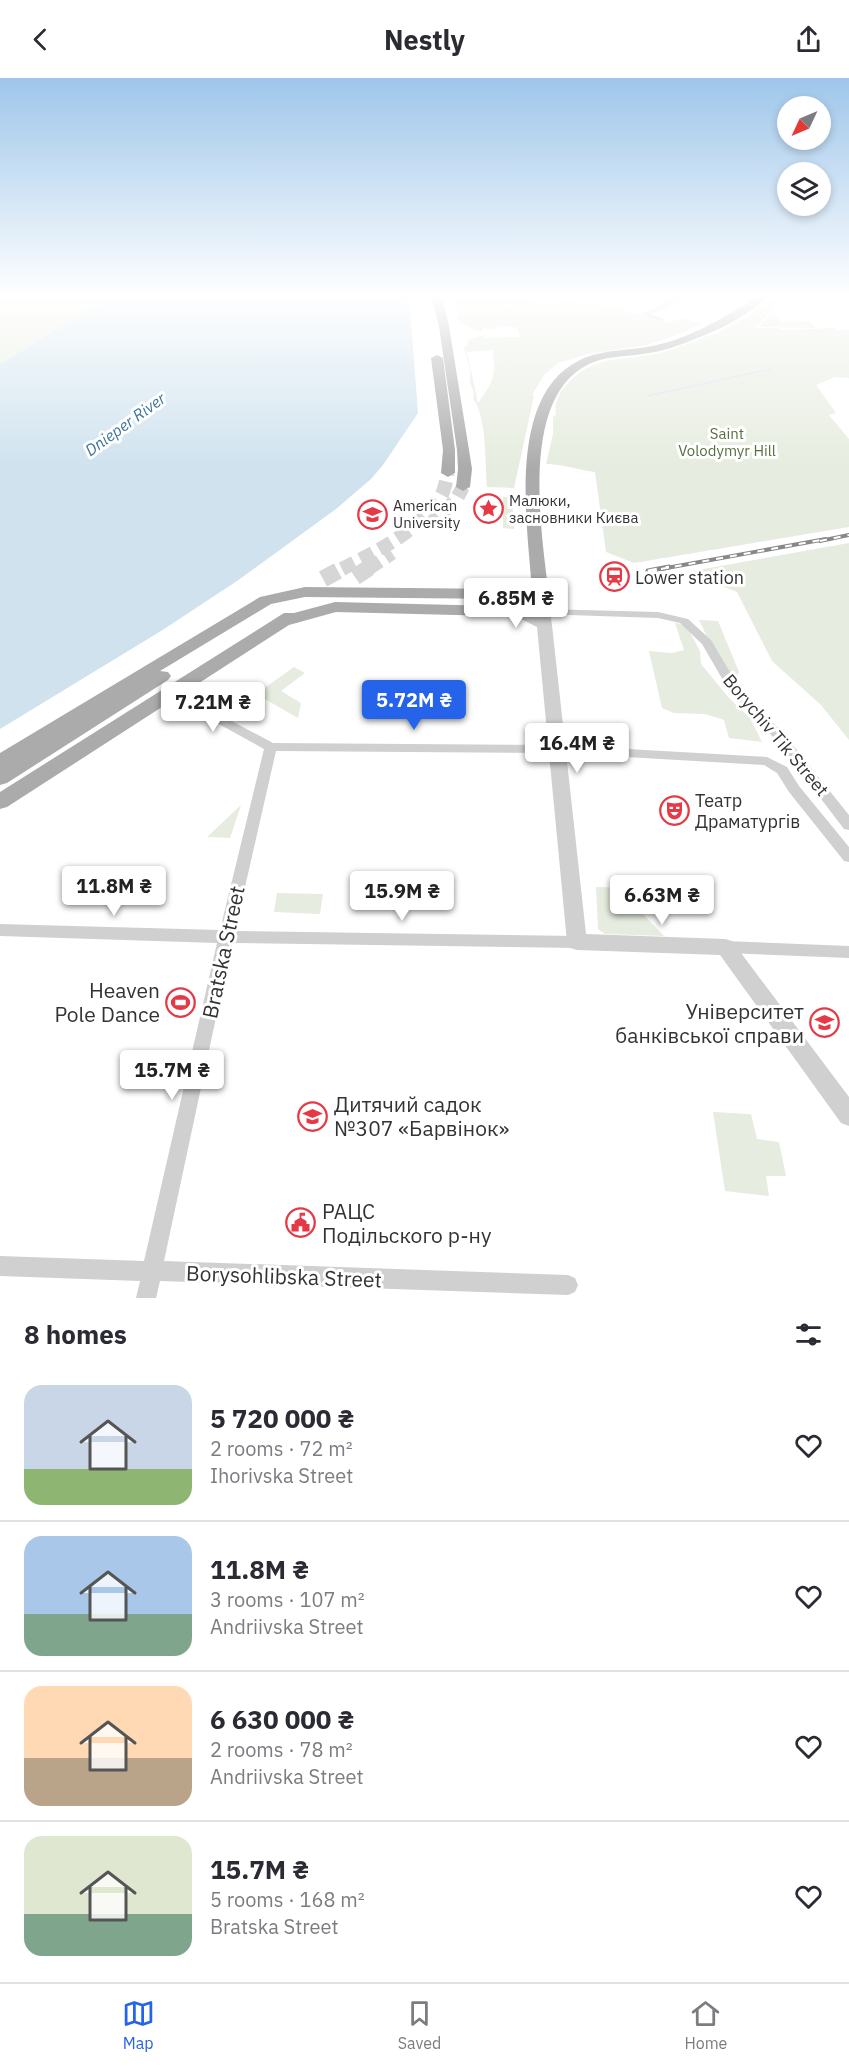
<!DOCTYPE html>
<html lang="en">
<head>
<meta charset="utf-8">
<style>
	:root { --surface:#fff; --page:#f7f7f7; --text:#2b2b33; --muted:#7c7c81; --line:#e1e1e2; --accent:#2563eb }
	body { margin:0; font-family:"IBM Plex Sans",sans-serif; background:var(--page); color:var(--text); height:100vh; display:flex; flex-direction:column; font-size:22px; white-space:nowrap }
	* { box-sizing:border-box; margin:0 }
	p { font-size:20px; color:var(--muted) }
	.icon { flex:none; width:33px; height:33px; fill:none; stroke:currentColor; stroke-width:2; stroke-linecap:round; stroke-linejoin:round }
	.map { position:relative; height:1220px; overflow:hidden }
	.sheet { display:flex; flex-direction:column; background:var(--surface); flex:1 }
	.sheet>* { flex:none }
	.needle { width:39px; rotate:226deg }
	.fabs { position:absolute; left:777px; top:18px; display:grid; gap:12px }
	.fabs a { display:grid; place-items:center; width:54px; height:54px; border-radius:50%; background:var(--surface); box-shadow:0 3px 9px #0003; font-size:30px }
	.price { position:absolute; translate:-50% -51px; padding:0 14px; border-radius:6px; background:#fff; color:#222; font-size:20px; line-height:39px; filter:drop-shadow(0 2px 3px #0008) }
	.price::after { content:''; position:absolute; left:50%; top:36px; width:18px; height:14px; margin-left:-9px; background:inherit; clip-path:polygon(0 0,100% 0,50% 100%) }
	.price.current { background:var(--accent); color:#fff }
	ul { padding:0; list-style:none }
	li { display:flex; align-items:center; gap:18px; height:150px; padding:0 24px }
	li+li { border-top:2px solid var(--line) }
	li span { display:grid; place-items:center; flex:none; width:168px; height:120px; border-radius:18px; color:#555 }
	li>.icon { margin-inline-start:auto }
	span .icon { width:72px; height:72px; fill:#fffc; stroke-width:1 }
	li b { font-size:26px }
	h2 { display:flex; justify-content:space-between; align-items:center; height:72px; padding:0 24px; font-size:26px }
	header { display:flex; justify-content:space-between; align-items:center; height:78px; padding:0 24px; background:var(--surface); font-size:27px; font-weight:700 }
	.dock { display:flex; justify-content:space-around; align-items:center; height:84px; border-top:2px solid var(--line); background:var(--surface); font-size:16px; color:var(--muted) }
	.dock a { display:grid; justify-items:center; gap:3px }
	.dock .current { color:var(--accent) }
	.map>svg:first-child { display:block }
	.green { fill:#e6ecdf; fill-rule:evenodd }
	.water { fill:#cfe2ee }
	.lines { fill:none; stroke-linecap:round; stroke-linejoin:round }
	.stream { stroke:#cfe2ee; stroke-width:1.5 }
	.primary-tunnel-far1 { stroke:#d6d6d6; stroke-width:14; stroke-dasharray:14 7; stroke-linecap:butt }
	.primary-tunnel { stroke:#d6d6d6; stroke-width:17; stroke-dasharray:17 9; stroke-linecap:butt }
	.minor { fill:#d0d0d0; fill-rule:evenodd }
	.tertiary { fill:#d0d0d0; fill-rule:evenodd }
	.primary { fill:#ababab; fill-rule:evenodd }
	.rail-far1-casing { stroke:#888; stroke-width:4 }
	.rail-casing { stroke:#888; stroke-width:5 }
	.rail-far1 { stroke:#fff; stroke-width:2; stroke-dasharray:7; stroke-linecap:butt }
	.rail { stroke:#fff; stroke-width:3; stroke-dasharray:9; stroke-linecap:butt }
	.labels { text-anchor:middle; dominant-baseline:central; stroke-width:6; stroke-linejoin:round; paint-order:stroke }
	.far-park-label { font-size:15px; fill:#56703f; stroke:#fff }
	.far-poi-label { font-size:15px; fill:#333; stroke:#fff; text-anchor:start }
	.far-water-label { font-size:16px; font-style:italic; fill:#3f7597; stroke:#fff }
	.poi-label { font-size:18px; fill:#333; stroke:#fff; text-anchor:start }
	.street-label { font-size:18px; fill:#333; stroke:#fff }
	.near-street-label { font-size:21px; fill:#333; stroke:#fff }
	.near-poi-label { font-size:21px; fill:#333; stroke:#fff; text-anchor:end }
</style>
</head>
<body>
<header><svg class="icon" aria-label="back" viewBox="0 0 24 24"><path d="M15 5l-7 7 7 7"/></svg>Nestly<svg class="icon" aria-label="share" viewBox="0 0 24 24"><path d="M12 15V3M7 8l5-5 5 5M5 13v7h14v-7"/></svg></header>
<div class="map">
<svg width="849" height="1220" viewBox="0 0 849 1220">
	<rect width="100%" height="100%" fill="#fff"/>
	<path class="green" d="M0,220H107L0,286Z
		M453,220H526L540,225L556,226L567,222L604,226L668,245L681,240L701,246L679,256L646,267L588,276L558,285L544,297L532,317L534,318L514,410L487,409C485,386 487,338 473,321C475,310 471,311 470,303C469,299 471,296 470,293C468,285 467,278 464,270L468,266V262L483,257L484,260L520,259L517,249L497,248V251L482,250V253C472,253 465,247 457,241L458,235ZM493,272C495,299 495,301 478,325L467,274Z
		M773,220H781L756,250H777L783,252L835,250L838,252H849V300L835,299L816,307L836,335L829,337L849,361V449L634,485L606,474L595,394C578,392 563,386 546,386L553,356V339L556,336C554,328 559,315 564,310C593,274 621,285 663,274C677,271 711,255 720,255L718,254L745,240Z
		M773,234L782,244L810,243L816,250L759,249Z
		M503,419H512L514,451L503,450Z
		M849,465V662L821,627L772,583L737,514L687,494Z
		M699,542L718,543L739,594L734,605L713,571Z
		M675,545L686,547L700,573L701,586L729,620L750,640L762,664L729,660L724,642L705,636L674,635L662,630L649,573L672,575L684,572Z
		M294,589L305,595L281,613L301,625L298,640L256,616Z
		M421,611L448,612L447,633L419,632Z
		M241,727L230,760L207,759Z
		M596,809L633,810L644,821L637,830L664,858L605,856L598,851Z
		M277,815L323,816L320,836L274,834Z
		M713,1034L751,1036L757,1061L779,1064L786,1098H766L769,1118L725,1113Z"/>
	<path class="water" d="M107,220H405L410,231L418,335L383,387L371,401L336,431L237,503L161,553L0,651V286Z"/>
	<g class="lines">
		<path class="stream" d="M648,318L771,291"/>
		<path class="primary-tunnel-far1" d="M428,448L456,422L463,409
			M342,491C377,473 420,453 441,418C445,411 446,402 448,395
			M368,491L392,475"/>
		<path class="primary-tunnel" d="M355,499L370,489
			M323,501L345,489"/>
		<path class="minor" d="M654,220H691L682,222L651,236L664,241V243L662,244L642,236L671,222H657Z
			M744,220H755L760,222L757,224Z
			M543,531L658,534L688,541L711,562L740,611L784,656L849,737V752L844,751L776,662L731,616L702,566L680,545L658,540L539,536L538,534L539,532Z
			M170,610L273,665L557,667L767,679L787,689L799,708L849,769V784L844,783L789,714L777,695L764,687L557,675L276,673L235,853L577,858L583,859L585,864L583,869L577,870L232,865L164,1183L568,1197L575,1200L578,1207L575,1214L568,1217L160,1203L156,1220H136L140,1203L0,1198V1178L144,1183L217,865L0,858V846L220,852L264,671L166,617L164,614Z
			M725,863L849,868V880L725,875L719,874L717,869L719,864Z"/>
		<path class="tertiary" d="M541,515L548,519L552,547L586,856L725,861L732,863L849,1019V1048L841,1045L720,877L577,872L570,870L567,864L537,549L521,541L496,537L489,533C498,524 525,532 536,538L534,519Z"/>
		<path class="primary" d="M432,220H442L449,248L469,372L472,391L470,409L463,413L456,409L458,391L457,372L439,248Z
			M755,220H766C748,238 718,252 695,261C678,268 661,274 642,276C625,279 605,278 589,286C518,320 542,456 549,519L544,526L496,538L336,534L289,547L7,729L0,731V714L284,535H294L335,524L496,528L532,519V513L508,521L305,519L271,526L160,593L168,594L171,598L168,602L7,705L0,707V675L260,519L305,509L508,511L531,500C526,436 509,316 580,282C602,271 629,273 652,268C689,261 723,240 755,220Z
			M437,277L443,280L455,372V395L448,399L441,395L443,372L431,280Z"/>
		<defs>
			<path id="rail-far1" d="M820,463L849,457
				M661,491L826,461"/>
			<path id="rail" d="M648,493L669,489"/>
		</defs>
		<use href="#rail-far1" class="rail-far1-casing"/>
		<use href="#rail" class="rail-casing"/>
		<use href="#rail-far1" class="rail-far1"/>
		<use href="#rail" class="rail"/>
	</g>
	<linearGradient id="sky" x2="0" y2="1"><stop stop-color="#9ec6ea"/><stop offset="0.56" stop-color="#fff"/><stop offset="1" stop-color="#fff" stop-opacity="0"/></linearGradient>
	<rect width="849" height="390" fill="url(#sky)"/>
	<defs>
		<symbol id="sight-ring" viewBox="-11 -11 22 22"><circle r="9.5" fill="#fff" stroke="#e63946" stroke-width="1.5"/><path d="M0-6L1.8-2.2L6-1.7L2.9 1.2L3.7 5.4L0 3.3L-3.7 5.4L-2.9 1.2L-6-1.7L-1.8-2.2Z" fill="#e63946"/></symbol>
		<symbol id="university-ring" viewBox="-11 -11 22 22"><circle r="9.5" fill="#fff" stroke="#e63946" stroke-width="1.5"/><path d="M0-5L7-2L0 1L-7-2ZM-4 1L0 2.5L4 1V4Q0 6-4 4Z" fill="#e63946"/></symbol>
		<symbol id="station-ring" viewBox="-11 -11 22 22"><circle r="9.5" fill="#fff" stroke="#e63946" stroke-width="1.5"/><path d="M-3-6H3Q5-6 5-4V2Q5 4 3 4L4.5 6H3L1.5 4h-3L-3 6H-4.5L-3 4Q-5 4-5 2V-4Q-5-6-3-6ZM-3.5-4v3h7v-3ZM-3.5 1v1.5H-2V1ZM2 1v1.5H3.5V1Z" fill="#e63946"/></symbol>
		<symbol id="theatre-ring" viewBox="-11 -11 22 22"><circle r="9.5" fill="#fff" stroke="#e63946" stroke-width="1.5"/><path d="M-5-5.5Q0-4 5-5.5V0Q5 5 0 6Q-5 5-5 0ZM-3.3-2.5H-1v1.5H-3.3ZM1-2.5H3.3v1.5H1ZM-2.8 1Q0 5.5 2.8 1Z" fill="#e63946"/></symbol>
		<symbol id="stadium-ring" viewBox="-11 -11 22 22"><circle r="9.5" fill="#fff" stroke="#e63946" stroke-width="1.5"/><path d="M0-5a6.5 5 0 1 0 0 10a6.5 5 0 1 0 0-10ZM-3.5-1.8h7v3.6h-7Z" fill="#e63946"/></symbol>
		<symbol id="school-ring" viewBox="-11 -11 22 22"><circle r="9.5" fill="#fff" stroke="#e63946" stroke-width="1.5"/><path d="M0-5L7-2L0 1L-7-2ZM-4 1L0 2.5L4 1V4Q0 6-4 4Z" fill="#e63946"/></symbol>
		<symbol id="civic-ring" viewBox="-11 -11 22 22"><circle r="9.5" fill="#fff" stroke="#e63946" stroke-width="1.5"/><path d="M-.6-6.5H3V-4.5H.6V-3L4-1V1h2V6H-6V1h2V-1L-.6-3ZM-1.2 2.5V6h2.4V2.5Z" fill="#e63946"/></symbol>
	</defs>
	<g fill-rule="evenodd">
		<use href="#sight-ring" x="472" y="414" width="33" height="33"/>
		<use href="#university-ring" x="356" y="420" width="33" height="33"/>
		<use href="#station-ring" x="598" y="482" width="33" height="33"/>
		<use href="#theatre-ring" x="658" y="716" width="33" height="33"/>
		<use href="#stadium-ring" x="164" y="908" width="33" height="33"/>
		<use href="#university-ring" x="808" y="928" width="33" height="33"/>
		<use href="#school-ring" x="296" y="1022" width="33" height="33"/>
		<use href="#civic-ring" x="284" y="1128" width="33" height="33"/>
	</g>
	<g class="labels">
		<g class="far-park-label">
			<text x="727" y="355">Saint<tspan x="727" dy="17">Volodymyr Hill</tspan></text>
		</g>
		<g class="far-poi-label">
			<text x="509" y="422">Малюки,<tspan x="509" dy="17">засновники Києва</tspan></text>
			<text x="393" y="427">American<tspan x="393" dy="17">University</tspan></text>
		</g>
		<g class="far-water-label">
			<text transform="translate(125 346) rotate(-36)">Dnieper River</text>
		</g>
		<g class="poi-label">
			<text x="635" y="499">Lower station</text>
			<text x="695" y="722">Театр<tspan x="695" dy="21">Драматургів</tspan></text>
		</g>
		<g class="street-label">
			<text transform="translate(776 657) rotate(50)">Borychiv Tik Street</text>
		</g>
		<g class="near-street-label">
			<text transform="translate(223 874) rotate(-78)">Bratska Street</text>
			<text transform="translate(284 1198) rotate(2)">Borysohlibska Street</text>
		</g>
		<g class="near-poi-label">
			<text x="160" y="912">Heaven<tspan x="160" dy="24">Pole Dance</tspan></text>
			<text x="804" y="933">Університет<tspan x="804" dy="24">банківської справи</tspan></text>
			<text x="334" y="1026" text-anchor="start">Дитячий садок<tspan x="334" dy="24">№307 «Барвінок»</tspan></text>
			<text x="322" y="1133" text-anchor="start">РАЦС<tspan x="322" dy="24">Подільского р-ну</tspan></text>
		</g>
	</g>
</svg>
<div class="fabs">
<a><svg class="needle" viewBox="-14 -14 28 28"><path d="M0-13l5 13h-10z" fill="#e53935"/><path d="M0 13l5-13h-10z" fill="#7c7c81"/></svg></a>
<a><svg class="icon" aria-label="layers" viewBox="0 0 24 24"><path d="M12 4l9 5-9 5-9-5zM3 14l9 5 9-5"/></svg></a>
</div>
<b class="price" style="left:516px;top:551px">6.85M ₴</b>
<b class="price current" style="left:414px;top:653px">5.72M ₴</b>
<b class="price" style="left:213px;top:655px">7.21M ₴</b>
<b class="price" style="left:577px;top:696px">16.4M ₴</b>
<b class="price" style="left:114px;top:839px">11.8M ₴</b>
<b class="price" style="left:402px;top:844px">15.9M ₴</b>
<b class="price" style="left:662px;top:848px">6.63M ₴</b>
<b class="price" style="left:172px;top:1023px">15.7M ₴</b>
</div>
<section class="sheet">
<h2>8 homes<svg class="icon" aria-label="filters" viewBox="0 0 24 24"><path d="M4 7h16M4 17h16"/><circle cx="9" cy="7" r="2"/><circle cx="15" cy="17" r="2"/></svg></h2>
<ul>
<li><span style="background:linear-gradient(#c9d6e8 70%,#8fb573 0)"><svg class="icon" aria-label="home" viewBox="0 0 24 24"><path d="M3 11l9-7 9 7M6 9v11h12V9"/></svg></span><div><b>5 720 000 ₴</b><p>2 rooms · 72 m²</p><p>Ihorivska Street</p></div><svg class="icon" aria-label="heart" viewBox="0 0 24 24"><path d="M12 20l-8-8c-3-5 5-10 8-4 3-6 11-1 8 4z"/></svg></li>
<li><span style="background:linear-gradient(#a9c7e8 65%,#7fa58c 0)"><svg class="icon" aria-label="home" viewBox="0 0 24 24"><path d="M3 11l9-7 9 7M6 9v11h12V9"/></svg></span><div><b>11.8M ₴</b><p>3 rooms · 107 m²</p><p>Andriivska Street</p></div><svg class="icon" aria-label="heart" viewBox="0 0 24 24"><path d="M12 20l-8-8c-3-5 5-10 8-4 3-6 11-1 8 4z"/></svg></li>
<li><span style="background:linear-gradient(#ffd9b3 60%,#b9a48a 0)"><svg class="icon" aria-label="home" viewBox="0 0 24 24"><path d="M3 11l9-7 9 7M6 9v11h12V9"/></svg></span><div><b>6 630 000 ₴</b><p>2 rooms · 78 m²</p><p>Andriivska Street</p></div><svg class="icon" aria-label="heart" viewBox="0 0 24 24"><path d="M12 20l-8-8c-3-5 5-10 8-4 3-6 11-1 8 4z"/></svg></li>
<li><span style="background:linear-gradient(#dfe7d0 65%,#7fa58c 0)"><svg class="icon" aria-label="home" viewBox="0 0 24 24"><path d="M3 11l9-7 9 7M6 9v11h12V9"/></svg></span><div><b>15.7M ₴</b><p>5 rooms · 168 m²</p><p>Bratska Street</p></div><svg class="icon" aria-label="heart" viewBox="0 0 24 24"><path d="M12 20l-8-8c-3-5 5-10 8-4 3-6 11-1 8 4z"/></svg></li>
</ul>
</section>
<nav class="dock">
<a class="current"><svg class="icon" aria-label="map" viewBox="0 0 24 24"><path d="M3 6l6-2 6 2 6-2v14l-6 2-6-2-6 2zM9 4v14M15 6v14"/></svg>Map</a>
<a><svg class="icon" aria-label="saved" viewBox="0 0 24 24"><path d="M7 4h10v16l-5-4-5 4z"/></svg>Saved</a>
<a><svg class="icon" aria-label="home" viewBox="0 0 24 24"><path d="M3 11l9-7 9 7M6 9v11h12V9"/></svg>Home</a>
</nav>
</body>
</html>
